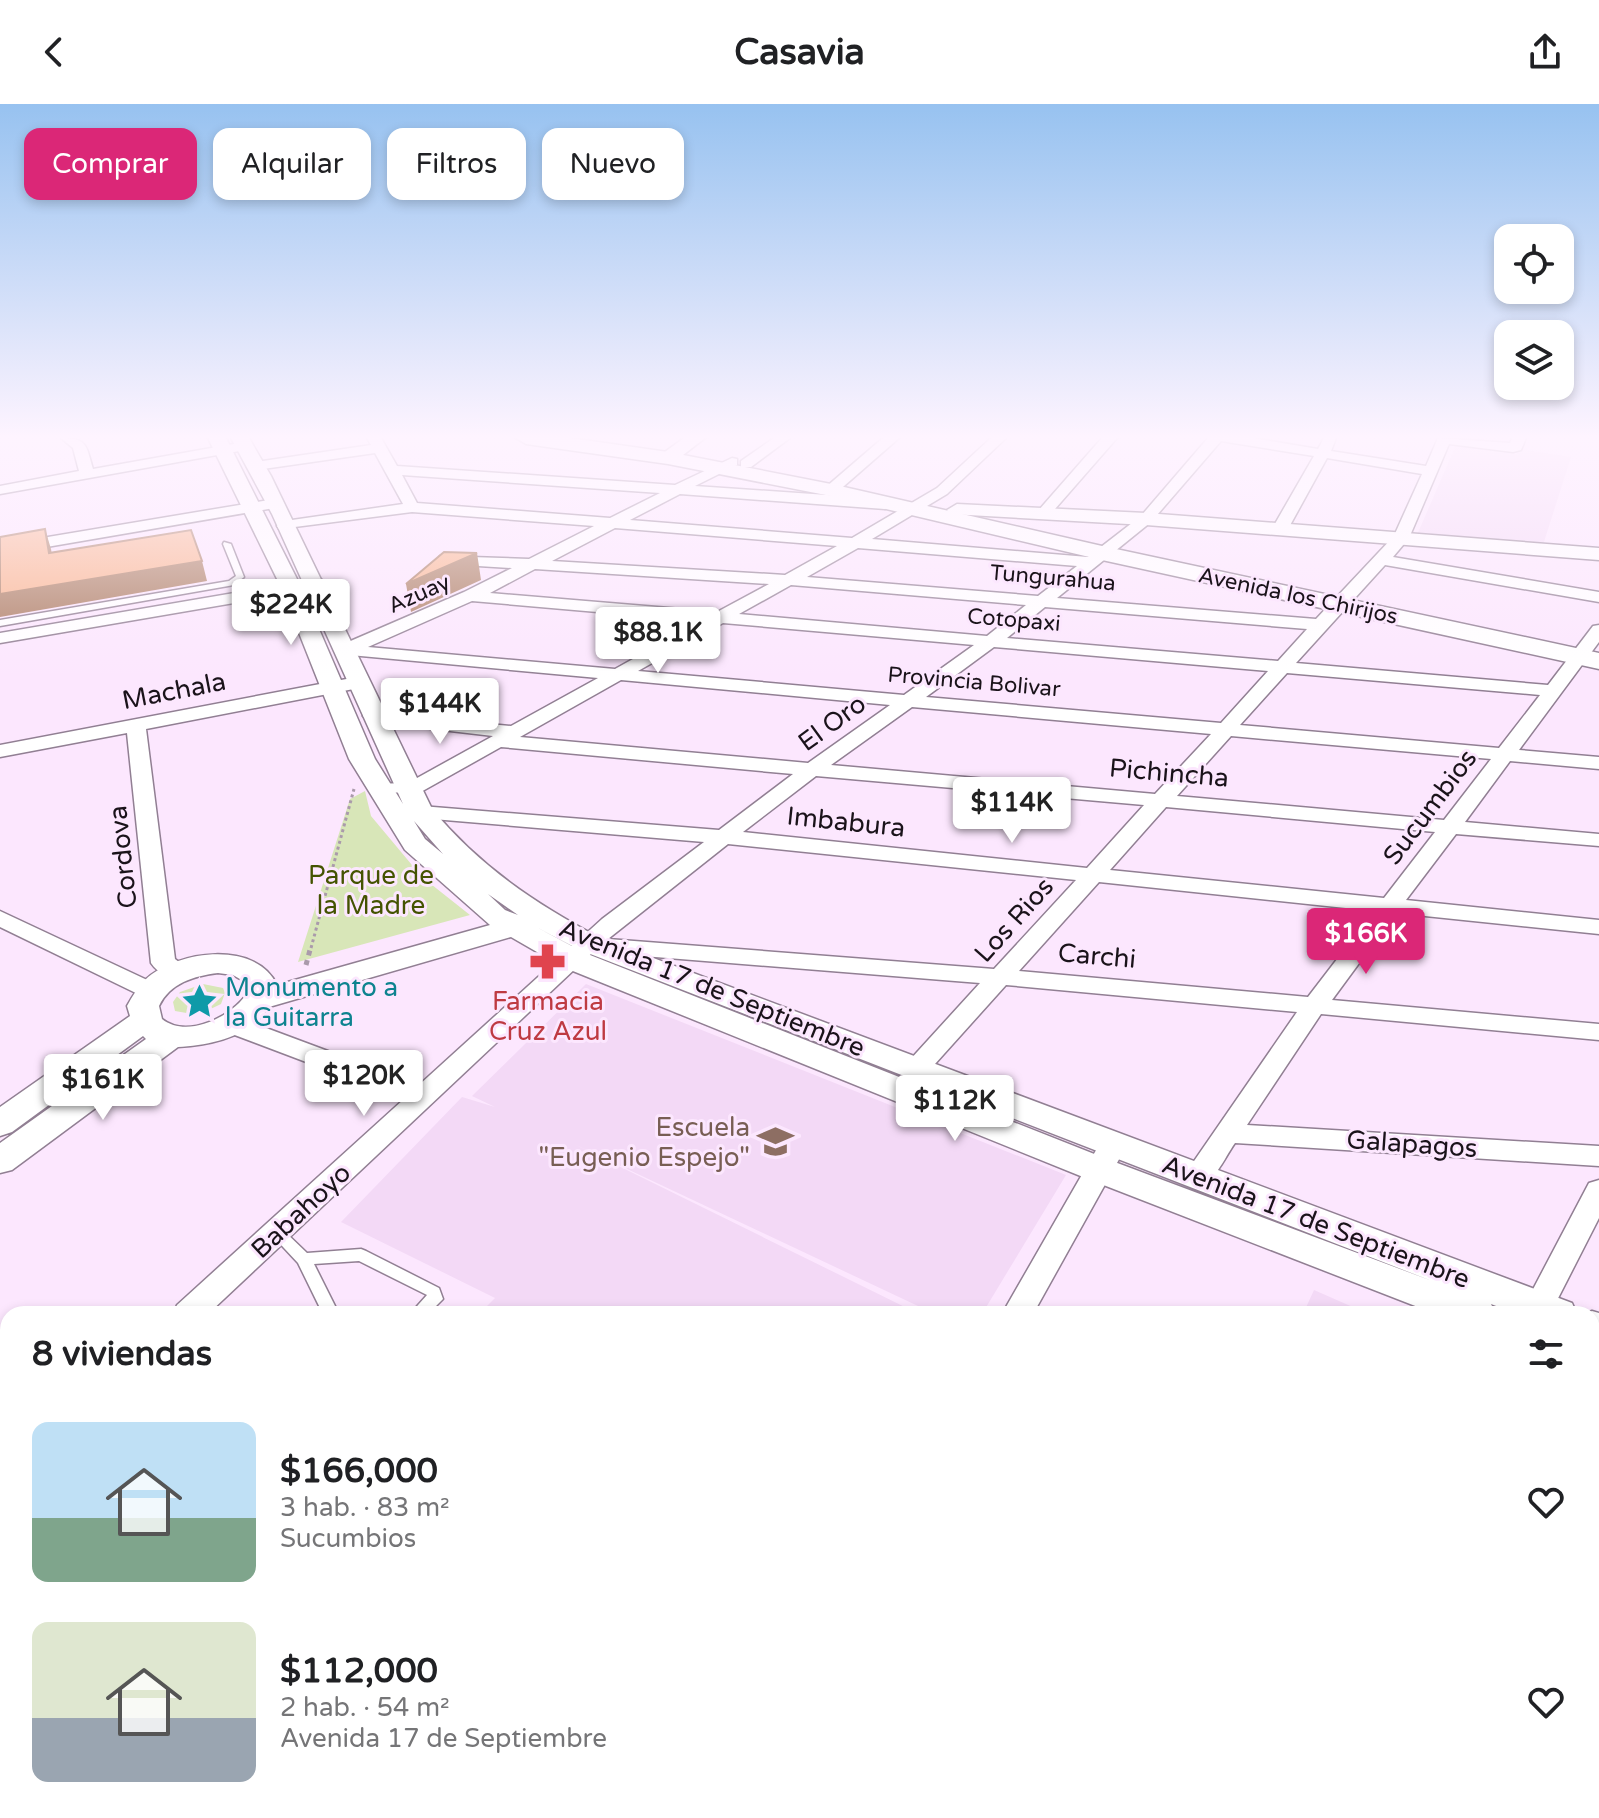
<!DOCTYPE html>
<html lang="es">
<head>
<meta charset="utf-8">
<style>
	:root { --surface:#fff; --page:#f2f2f2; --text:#202124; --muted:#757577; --accent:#db2777 }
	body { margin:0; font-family:"Varela Round",sans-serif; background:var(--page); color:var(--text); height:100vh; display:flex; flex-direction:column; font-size:30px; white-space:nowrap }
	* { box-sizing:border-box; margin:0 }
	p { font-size:26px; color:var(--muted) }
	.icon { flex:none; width:44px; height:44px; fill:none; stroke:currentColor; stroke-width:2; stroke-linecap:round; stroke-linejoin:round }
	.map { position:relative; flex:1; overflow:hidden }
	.drawer { position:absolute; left:0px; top:1202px; width:1600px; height:512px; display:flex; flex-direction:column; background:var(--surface); border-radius:24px 24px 0 0; box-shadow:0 4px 12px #0003 }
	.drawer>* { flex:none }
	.banner { position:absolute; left:24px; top:24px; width:800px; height:72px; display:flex; gap:16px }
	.tools { position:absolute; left:1494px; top:120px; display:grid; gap:16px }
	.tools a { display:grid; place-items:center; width:80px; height:80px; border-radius:16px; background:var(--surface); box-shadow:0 4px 12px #0003; font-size:40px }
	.price { position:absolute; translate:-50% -68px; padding:0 18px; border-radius:8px; background:#fff; color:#222; font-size:26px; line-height:52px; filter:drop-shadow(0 2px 4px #0008) }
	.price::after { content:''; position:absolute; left:50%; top:48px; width:24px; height:18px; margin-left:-12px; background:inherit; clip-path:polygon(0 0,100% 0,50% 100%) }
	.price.active { background:var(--accent); color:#fff }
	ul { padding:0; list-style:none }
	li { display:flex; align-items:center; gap:24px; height:200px; padding:0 32px }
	li span { display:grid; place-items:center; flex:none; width:224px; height:160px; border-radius:16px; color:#555 }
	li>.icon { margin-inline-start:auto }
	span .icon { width:96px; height:96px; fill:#fffc; stroke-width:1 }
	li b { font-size:34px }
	h2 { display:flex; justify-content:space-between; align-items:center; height:96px; padding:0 32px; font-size:34px }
	.tag { padding:0 28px; border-radius:16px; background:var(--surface); box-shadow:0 4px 12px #0003; font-size:28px; line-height:72px }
	.tag.active { background:var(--accent); color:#fff }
	header { display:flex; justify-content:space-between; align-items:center; height:104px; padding:0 32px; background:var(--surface); font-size:36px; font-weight:700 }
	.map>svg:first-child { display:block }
	.built { fill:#f3d9f6 }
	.green { fill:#d8e6b8 }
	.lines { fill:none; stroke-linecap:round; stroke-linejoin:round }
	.service-casing { stroke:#917f93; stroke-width:3 }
	.minor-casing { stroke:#917f93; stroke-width:3 }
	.tertiary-casing { stroke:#917f93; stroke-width:3 }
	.secondary-casing { stroke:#917f93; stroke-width:3 }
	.path-far1 { stroke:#aa9aab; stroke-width:3; stroke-dasharray:3 3; stroke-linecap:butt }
	.path { stroke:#aa9aab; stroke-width:5; stroke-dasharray:5 5; stroke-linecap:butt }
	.service { fill:#fff; fill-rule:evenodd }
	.minor { fill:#fff; fill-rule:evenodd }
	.tertiary { fill:#fff; fill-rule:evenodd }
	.secondary { fill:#fff; fill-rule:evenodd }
	.wall { fill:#d69c7b }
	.shaded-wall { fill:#ae7f64 }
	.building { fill:#f9b58f; stroke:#ae7f64; stroke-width:2 }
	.labels { text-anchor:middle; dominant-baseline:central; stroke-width:6; stroke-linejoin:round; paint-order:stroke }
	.far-street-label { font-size:22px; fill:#1a131a; stroke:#fce7fe }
	.street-label { font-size:26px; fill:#1a131a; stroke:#fce7fe }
	.park-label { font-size:26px; fill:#445301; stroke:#fce7fe }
	.culture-label { font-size:26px; fill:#0d838f; stroke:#fce7fe; text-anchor:start }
	.health-label { font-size:26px; fill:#be3a42; stroke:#fce7fe }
	.education-label { font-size:26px; fill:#785e54; stroke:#fce7fe; text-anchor:end }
</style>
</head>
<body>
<header><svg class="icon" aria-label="back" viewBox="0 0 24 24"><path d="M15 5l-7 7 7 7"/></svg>Casavia<svg class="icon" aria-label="share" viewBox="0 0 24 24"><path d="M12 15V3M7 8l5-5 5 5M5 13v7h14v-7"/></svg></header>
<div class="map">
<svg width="1599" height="1714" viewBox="0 0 1599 1714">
	<rect width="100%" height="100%" fill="#fce7fe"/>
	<path class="built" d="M1456,341L1517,350L1519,345L1571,353L1543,441L1417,431Z
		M586,880L1066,1071L982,1210H935L574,1040L919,1210H479L495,1194L341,1118L462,993L495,1003L472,992Z
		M1314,1186L1355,1204L1359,1210H1303Z"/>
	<path class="green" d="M365,687L371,712L422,773L470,811L298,858L350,695Z
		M203,880L223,884L225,889L221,900L198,911L175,907L173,898L180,888Z"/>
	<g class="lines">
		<defs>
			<path id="service" d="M224,438L231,440L244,473L234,481L0,522V516L229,477L236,472L223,440Z
				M277,1124L282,1125L307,1149L361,1145L366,1147L439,1184L443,1195L428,1210H410L427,1191L359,1157L314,1160L339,1210H323L298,1159L270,1129L272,1125Z
				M1592,1417L1599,1420V1436L1592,1433Z
				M1592,1492L1599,1495V1514L1592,1511Z
				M638,1706H661L664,1714H641Z"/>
			<path id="minor" d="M61,334C88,334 86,342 93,365L245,338L252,342L245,346L0,390V382L79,367L73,344Z
				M367,334H381L397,362L675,381L732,354L737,355V361L695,382L885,395L893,400L885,405L680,390L630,416L852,434L937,384L991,334H1006L947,390L872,435L1088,453L1141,412L1208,334H1253L1318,345L1324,334H1336L1331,347L1426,362L1438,334L1510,339L1512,334H1526L1521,346L1513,348L1449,340L1409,434L1393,453L1599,488V498L1385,461L1296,559L1548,581L1593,522L1599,521V538L1519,646L1599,653V665L1510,657L1465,718L1599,730V742L1456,730L1406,796L1599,816V830L1396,809L1332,896L1599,920V936L1321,910L1247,1021L1599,1042V1062L1235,1039C1222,1057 1212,1088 1187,1080L1183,1073L1297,908L1006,881L926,970L917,973L908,970L904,964L908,958L980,879L593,848L208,1210H173L177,1201L404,995L224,927L220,921L224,915H242L419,981L602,815L704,738L421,714L410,708L414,704L421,702L719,726L793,670L501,643L419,689L373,688L370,684L373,680L408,679L493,632L373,618L363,612L366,608L511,622L598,574L339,550L336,546L339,542L464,488L512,464L446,460L438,455L440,452L529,455L594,422L412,408L279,425L277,422L285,417L403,400L375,349L256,366L249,362L256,358L371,341ZM1221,337L1314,352L1272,425L1280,430L1288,425L1327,354L1422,370L1394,432L1316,515L1057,494L1151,418ZM402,371L660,389L610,414L417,399ZM615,424L837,442L785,471L552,457ZM858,444L1077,462L1038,492L807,473ZM535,465L769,480L717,508L490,489ZM791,481L1026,501L987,532L739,510ZM472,497L701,517L615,565L368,543ZM1045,503L1307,525L1278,557L1007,534ZM723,519L974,541L904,591L638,567ZM994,543L1268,567L1221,619L926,593ZM1287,569L1540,591L1499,644L1240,621ZM621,576L890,601L808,659L520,633ZM912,603L1211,630L1155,690L831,661ZM1231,632L1491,655L1444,716L1177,692ZM816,672L1144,701L1087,764L743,728ZM1166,703L1435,728L1384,794L1110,766ZM728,740L1076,776L994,865L608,835ZM1099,778L1374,807L1308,893L1019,867Z
				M774,334H790L751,363H741V357Z
				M883,334H899L836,389H826V383Z
				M1102,334H1117L1048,413H1038V407Z
				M275,395L283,400L280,403L0,451V441Z
				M316,475L322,476L324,480L322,484L0,539V529Z
				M357,573L366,579L364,583L146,625L175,855L192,868L189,873C175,877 159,871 151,859L127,629L0,653V641Z
				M0,807L160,882L163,887L160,892H142L0,823Z
				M1113,1031L1123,1034L1127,1041L1033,1210H1002L1103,1034Z
				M1599,1076V1114L1550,1210H1520L1589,1079Z
				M8,1358V1392L0,1395V1361Z
				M456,1706H505L508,1714H459Z
				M691,1706H733L730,1714H688Z
				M1224,1706H1264L1261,1714H1221Z"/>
			<path id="tertiary" d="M208,334H226L300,481L375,655L403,700L272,410L231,334H249L271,372L432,705C479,762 536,800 600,834L1572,1199L1577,1210H1517L1491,1200L1496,1210H1436L1088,1075L563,863L511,833L269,903C250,933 210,941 178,943L12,1066L0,1069V1039L146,935L143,932L12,1028L0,1032V1003L130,912L127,902C132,893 137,884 145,876C177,846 256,836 277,881L490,821L405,746L349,655L280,481ZM414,717L443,750L425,735ZM488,790L518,811L505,806ZM536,823L580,846L1432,1177L1112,1057L585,849ZM218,869L233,871L245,878L248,888C232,913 187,935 162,915L159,902C170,879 194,872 218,869Z
				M684,334H705L674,358H662L659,354L662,350Z
				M957,400L1146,409L1599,444V456L1146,421L950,410L947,406Z
				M1592,1207L1599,1209V1271L1592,1269V1210H1584Z"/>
			<path id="secondary" d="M516,334H570L668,348L831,380L1102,442L1599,549V565L1102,456L831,392L668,360L526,340Z"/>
		</defs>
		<use href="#service" class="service-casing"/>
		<use href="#minor" class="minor-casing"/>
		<use href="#tertiary" class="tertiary-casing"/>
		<use href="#secondary" class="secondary-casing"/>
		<path class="path-far1" d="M311,844L354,685"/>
		<path class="path" d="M306,861L311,842"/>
		<use href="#service" class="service"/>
		<use href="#minor" class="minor"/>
		<use href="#tertiary" class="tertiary"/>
		<use href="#secondary" class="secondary"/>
	</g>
	<path class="wall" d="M1592,1261L1599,1264V1409L1592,1406Z"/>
	<path class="shaded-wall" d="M45,425L51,445L55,469L49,449Z
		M477,449L481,476L411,508L406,480Z
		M202,457L207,477L0,513V490Z
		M4,1444L8,1452V1473L0,1481V1448Z
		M8,1568V1602L0,1610V1576Z"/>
	<path class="building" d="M45,425L49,449L191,426L202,457L0,490V433Z
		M444,448L477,449L406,480Z
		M1592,1261L1599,1264V1388L1592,1385Z
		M0,1484L8,1490V1568L0,1576Z
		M1592,1666L1599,1669V1714H1295L1298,1706H1592Z
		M8,1698V1706H66L77,1714H0V1706Z"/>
	<linearGradient id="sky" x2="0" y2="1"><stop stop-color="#97c2f0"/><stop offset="0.58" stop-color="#fef4ff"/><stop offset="1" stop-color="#fef4ff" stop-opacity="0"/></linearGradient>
	<rect width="1599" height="574" fill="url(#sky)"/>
	<defs>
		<symbol id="pharmacy-bare" viewBox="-9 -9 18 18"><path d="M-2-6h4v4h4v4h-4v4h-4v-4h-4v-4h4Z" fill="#e0444e" stroke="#fce7fe" stroke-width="2.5" paint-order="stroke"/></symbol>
		<symbol id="sight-bare" viewBox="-9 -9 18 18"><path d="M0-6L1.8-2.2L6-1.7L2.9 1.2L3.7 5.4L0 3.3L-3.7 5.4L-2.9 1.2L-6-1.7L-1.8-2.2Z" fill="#0f9aa8" stroke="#fce7fe" stroke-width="2.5" paint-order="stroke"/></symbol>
		<symbol id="school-bare" viewBox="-9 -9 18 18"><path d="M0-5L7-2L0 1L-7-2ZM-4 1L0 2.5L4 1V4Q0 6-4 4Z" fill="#8d6e63" stroke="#fce7fe" stroke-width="2.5" paint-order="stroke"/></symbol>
	</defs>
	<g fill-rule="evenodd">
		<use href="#pharmacy-bare" x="522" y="832" width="51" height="51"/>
		<use href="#sight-bare" x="174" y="872" width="51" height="51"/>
		<use href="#school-bare" x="750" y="1012" width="51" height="51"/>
	</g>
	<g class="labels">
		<g class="far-street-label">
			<text transform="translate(1053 474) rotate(5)">Tungurahua</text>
			<text transform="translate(419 490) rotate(-24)">Azuay</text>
			<text transform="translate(1298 492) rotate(12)">Avenida los Chirijos</text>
			<text transform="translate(1014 516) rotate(5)">Cotopaxi</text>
			<text transform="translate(974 578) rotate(5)">Provincia Bolivar</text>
		</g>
		<g class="street-label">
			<text transform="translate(174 587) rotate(-11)">Machala</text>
			<text transform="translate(832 619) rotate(-36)">El Oro</text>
			<text transform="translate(1169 669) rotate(5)">Pichincha</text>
			<text transform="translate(1430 703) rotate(-53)">Sucumbios</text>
			<text transform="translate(846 718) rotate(6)">Imbabura</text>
			<text transform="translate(123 753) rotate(-96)">Cordova</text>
			<text transform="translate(1014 816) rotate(-48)">Los Rios</text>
			<text transform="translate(1097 852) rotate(5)">Carchi</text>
			<text transform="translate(712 884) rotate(22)">Avenida 17 de Septiembre</text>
			<text transform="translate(1412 1040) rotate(4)">Galapagos</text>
			<text transform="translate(301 1107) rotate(-43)">Babahoyo</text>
			<text transform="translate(1316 1118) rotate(21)">Avenida 17 de Septiembre</text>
		</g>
		<g class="park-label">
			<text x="371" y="771">Parque de<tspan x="371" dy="30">la Madre</tspan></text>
		</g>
		<g class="culture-label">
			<text x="225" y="883">Monumento a<tspan x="225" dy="30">la Guitarra</tspan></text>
		</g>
		<g class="health-label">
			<text x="548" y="897">Farmacia<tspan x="548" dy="30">Cruz Azul</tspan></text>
		</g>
		<g class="education-label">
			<text x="750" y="1023">Escuela<tspan x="750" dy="30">"Eugenio Espejo"</tspan></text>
		</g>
	</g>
</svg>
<div class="tools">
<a><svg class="icon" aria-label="locate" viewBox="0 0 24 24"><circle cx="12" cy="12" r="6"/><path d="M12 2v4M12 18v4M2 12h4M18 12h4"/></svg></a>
<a><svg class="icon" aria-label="layers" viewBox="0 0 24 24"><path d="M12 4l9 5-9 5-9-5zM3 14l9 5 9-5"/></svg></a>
</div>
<b class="price" style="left:291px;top:543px">$224K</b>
<b class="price" style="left:658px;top:571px">$88.1K</b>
<b class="price" style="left:440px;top:642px">$144K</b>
<b class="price" style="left:1012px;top:741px">$114K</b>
<b class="price active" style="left:1366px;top:872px">$166K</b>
<b class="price" style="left:364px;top:1014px">$120K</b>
<b class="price" style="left:103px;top:1018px">$161K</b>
<b class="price" style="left:955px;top:1039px">$112K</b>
<div class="banner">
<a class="tag active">Comprar</a>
<a class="tag">Alquilar</a>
<a class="tag">Filtros</a>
<a class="tag">Nuevo</a>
</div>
<section class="drawer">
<h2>8 viviendas<svg class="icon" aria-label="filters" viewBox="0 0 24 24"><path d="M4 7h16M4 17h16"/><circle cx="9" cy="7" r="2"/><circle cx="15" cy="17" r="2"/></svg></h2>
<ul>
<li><span style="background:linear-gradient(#bfe0f5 60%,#7fa58c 0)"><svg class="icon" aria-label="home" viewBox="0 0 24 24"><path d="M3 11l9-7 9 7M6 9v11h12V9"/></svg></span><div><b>$166,000</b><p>3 hab. · 83 m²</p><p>Sucumbios</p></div><svg class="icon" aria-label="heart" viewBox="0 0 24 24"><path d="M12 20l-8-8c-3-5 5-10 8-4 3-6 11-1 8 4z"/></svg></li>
<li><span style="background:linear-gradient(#dfe7d0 60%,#9aa5b1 0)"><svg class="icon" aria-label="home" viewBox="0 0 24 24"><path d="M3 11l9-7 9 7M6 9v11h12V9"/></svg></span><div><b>$112,000</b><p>2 hab. · 54 m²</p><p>Avenida 17 de Septiembre</p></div><svg class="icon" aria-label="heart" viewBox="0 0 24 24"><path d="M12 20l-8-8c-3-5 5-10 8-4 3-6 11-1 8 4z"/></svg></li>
</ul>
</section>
</div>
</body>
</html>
